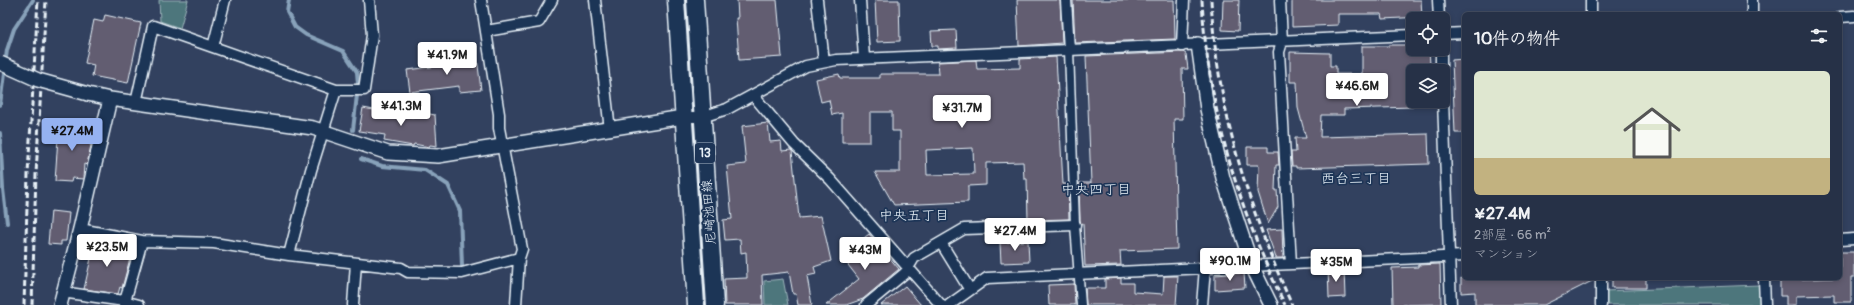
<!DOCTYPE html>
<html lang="ja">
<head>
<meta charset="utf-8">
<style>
	:root { --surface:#263147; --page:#2e394e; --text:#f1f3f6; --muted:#a4a9b4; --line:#424c60; --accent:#95b2f1 }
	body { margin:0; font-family:Pangolin,"Klee One",sans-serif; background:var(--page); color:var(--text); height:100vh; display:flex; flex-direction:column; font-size:15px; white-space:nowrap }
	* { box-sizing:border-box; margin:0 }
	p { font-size:13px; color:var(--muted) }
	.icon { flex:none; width:22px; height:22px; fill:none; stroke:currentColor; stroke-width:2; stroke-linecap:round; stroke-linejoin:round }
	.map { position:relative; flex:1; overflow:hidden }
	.panel { position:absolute; left:1462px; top:12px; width:380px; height:268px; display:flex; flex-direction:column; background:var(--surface); border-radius:6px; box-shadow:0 2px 6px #0003,0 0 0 1px var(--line) }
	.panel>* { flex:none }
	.buttons { position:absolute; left:1406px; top:12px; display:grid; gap:8px }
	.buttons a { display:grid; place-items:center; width:44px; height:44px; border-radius:6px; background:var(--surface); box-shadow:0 2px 6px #0003,0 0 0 1px var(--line); font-size:20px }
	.price { position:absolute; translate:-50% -34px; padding:0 9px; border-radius:4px; background:#fff; color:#222; font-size:13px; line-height:26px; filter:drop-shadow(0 1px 2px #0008) }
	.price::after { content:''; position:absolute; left:50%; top:24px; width:12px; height:9px; margin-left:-6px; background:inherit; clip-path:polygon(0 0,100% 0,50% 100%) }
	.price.active { background:var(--accent); color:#111 }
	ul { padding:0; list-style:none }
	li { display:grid; align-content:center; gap:8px; height:212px; padding:0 12px }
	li+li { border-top:1px solid var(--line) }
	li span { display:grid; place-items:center; height:124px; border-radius:6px; color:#555 }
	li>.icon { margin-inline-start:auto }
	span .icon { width:72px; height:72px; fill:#fffc; stroke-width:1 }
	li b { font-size:17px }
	h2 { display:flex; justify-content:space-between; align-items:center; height:48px; padding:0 12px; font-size:17px }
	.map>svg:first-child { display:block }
	.green { fill:#4e767b; stroke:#9bb4ba }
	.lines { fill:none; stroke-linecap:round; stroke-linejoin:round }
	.stream { stroke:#88a2ba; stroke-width:4 }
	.building { fill:#625d71; stroke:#e8f1f8; fill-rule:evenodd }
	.pedestrian-casing { stroke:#e8f1f8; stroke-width:11 }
	.minor-casing { stroke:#e8f1f8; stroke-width:13 }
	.tertiary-casing { stroke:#e8f1f8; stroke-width:16 }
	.primary-casing { stroke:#e8f1f8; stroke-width:19 }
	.pedestrian { stroke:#1d3557; stroke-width:8 }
	.minor { stroke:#1d3557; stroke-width:10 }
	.tertiary { stroke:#1d3557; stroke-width:13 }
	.primary { stroke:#1d3557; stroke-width:16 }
	.rail { stroke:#e8f1f8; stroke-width:3; stroke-dasharray:6 3; stroke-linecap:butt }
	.tertiary-bridge-casing { stroke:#e8f1f8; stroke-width:16; stroke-linecap:butt }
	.tertiary-bridge { stroke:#1d3557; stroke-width:13 }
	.labels { text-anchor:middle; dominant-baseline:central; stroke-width:3.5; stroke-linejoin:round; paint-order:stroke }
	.shield { fill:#1d3557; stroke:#abb9c8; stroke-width:1 }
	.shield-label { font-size:12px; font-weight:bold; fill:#e8f1f8 }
	.street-label { font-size:13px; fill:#e8f1f8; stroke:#1d3557 }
	.neighbourhood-label { font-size:14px; fill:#e8f1f8; stroke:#1d3557 }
</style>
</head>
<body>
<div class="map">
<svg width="1854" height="305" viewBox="0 0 1854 305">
	<rect width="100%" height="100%" fill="#32415f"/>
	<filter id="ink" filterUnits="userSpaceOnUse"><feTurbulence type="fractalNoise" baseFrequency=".025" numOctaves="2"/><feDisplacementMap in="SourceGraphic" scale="8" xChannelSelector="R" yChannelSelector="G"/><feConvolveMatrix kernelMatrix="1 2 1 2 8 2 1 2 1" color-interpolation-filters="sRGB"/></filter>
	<g filter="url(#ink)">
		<path class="green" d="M159,0H188L180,28L160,21Z
			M783,279L788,305H765L764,281Z
			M1759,285L1760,305H1604V291Z"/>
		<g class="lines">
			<path class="stream" d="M289,0L287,12L295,27L306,35L343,51L357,72L358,84
				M0,105L7,50L14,29L33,0
				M353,130L357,95
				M0,133L3,189L7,223
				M361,159L382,166L425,170L448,185L460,211L462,266"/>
		</g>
		<path class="building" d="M737,0H777L782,57L739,60L736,18H738Z
			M875,0H899L900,41L877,42Z
			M1017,0H1060L1062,43L1019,46Z
			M1073,0H1174L1175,39L1075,43Z
			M1223,0H1239L1238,31L1222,30Z
			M1292,0H1421L1422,17L1382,19L1381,14H1338V25L1292,27Z
			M105,15L141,23L128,83L92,76L94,65L85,63L94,20L103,22Z
			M956,30L957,48L938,49V46H932L931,31Z
			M1389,45H1413V49H1429L1430,65L1413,66V107L1344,109V115H1321L1320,137L1428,134L1429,164L1296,168V166H1292L1291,152H1296L1295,138H1306L1298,108L1297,82H1290V52L1330,53V66H1336V74H1362V46H1389Z
			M1183,52L1186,54L1188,69H1182L1183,119H1174L1177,249L1120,251L1121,265L1085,266L1083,223L1081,224L1080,220L1079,183H1091L1086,56Z
			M477,57L481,90L459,92V86L410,92L407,70L449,65L448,60Z
			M1056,57L1063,184H1068L1069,219L1028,220L1027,179H1024L1023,162L986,163V185L968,186V202L894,205L875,172H900V131H892V112H870V142H842V113L832,115L829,100L821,102L816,79L839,74L840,78H880V74H939L938,62L976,60L977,69L1020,68V59ZM973,148L974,174L927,175L926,150Z
			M1464,59V133H1455L1452,60Z
			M363,108L413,117L414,111L435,115L437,146L430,145L429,147L414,144L413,146L384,141L385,135L359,131Z
			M59,123L77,124V127L90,128L89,144L91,145L87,165L84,164L83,179L72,178L71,182L55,181Z
			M768,123L770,142L781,141L782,151L791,150L792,151L799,218L821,216L831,261L814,267L816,274L807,276L812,305H798L796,294H793L789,272L762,275L763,305H725L724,279L747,278L746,252L741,253L740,239L725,240L723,220L732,219L727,166L746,164L742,126Z
			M1247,147H1268V152H1278L1279,165H1276L1275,190H1277L1278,207L1268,224L1258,192L1259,165H1247Z
			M51,211L69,213L66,241H61V245L48,244Z
			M1282,229L1283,258H1276L1266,230Z
			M869,234L899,269L863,299L846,305H826L859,279L841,256Z
			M95,241L132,251L122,288L120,287L118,294L84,289Z
			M1028,241L1029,262L1001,263L1000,243Z
			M1840,252H1854V277H1851V302H1834V295L1796,296V305H1786V296H1780V280L1840,278Z
			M1440,264L1441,304L1393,305L1392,268L1418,267V265Z
			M1328,269H1344L1345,297L1329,298Z
			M1244,273L1245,288L1215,290V275Z
			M1164,276H1178L1176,305H1086L1085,288H1105V279L1121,278V283H1133V292L1163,294Z
			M1461,278H1594V280L1544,305H1475V292L1461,293Z
			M1612,278H1646V288H1612Z
			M1074,284L1075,305H1049L1048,285Z
			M905,286L921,305H881Z"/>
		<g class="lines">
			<defs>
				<path id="pedestrian" d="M1069,50L1075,225L1081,305"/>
				<path id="minor" d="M225,0L213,47L336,90H364L372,35L369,0
					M595,0L610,130
					M817,0L824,62
					M860,0L864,58
					M1066,0L1069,50
					M1280,0L1282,42L1279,52L1291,264
					M1438,0L1439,19
					M1591,0V14
					M1752,0V14
					M1840,17L1854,16
					M486,31L539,22L552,0
					M1443,34L1464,33
					M1182,46L1184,0
					M1441,49V71
					M753,95L794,144L830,179L941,305
					M1443,101L1451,305
					M136,103L153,26L213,47
					M683,117H702L727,109L806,66L836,60L1413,35
					M80,229L142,241
					M1840,240L1854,239
					M941,243L970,290
					M289,255L311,170L336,90
					M1601,278V305
					M1764,278L1765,305
					M62,292L124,301L139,305
					M124,305L142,241L214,243L289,255L401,268L408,272L462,273L519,258L522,249L499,128V114L481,0
					M353,305L356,263
					M516,305L519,258
					M866,305L905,273L914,258L964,229L1075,225
					M949,305L987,278L1464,256
					M1202,305L1205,268"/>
				<path id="tertiary" d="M1198,44L1207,109L1223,178L1252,266L1271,305
					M88,94L110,99L313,128L388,153L438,156L683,117
					M60,305L80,229L110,99"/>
				<path id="primary" d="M676,0L696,305
					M695,0L715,305"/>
			</defs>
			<use href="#pedestrian" class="pedestrian-casing"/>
			<use href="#minor" class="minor-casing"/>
			<use href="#tertiary" class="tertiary-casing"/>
			<use href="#primary" class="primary-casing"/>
			<use href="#pedestrian" class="pedestrian"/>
			<use href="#minor" class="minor"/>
			<use href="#tertiary" class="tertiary"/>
			<use href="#primary" class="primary"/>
			<path class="rail" d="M1202,0C1207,105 1239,211 1285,305
				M1211,0C1217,109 1248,207 1292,305
				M24,305L28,174L38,0
				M32,305L36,174L46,0"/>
			<defs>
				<path id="tertiary-bridge" d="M0,63L38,80L88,94"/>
			</defs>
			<use href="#tertiary-bridge" class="tertiary-bridge-casing"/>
			<use href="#tertiary-bridge" class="tertiary-bridge"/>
		</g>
	</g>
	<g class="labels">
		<rect class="shield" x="695" y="143" width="20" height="20" rx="3"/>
		<g class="shield-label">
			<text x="705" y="153">13</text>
		</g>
		<g class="street-label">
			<text transform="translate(709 212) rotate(-94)">尼崎池田線</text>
		</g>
		<g class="neighbourhood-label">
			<text x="1356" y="178">西台三丁目</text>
			<text x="1096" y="189">中央四丁目</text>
			<text x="914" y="215">中央五丁目</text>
		</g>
	</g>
</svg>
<div class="buttons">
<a><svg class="icon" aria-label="locate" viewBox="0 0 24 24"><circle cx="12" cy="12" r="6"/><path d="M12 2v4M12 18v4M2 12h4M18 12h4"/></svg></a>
<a><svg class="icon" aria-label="layers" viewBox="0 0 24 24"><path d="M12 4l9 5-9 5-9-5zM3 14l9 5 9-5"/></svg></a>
</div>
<b class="price" style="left:447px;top:76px">¥41.9M</b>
<b class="price" style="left:1357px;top:107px">¥46.6M</b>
<b class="price" style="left:401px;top:127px">¥41.3M</b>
<b class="price" style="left:962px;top:129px">¥31.7M</b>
<b class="price active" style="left:72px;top:152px">¥27.4M</b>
<b class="price" style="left:1015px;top:252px">¥27.4M</b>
<b class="price" style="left:107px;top:268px">¥23.5M</b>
<b class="price" style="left:865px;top:271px">¥43M</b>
<b class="price" style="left:1230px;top:282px">¥90.1M</b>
<b class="price" style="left:1336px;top:283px">¥35M</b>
<section class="panel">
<h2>10件の物件<svg class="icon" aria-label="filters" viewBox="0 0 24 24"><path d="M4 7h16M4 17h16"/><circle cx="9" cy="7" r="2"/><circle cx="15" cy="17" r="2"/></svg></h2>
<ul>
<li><span style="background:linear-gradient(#dfe7d0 70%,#c2b280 0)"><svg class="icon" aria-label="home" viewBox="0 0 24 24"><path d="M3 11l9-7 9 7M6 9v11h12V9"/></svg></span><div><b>¥27.4M</b><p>2部屋 · 66 m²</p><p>マンション</p></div></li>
</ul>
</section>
</div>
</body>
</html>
